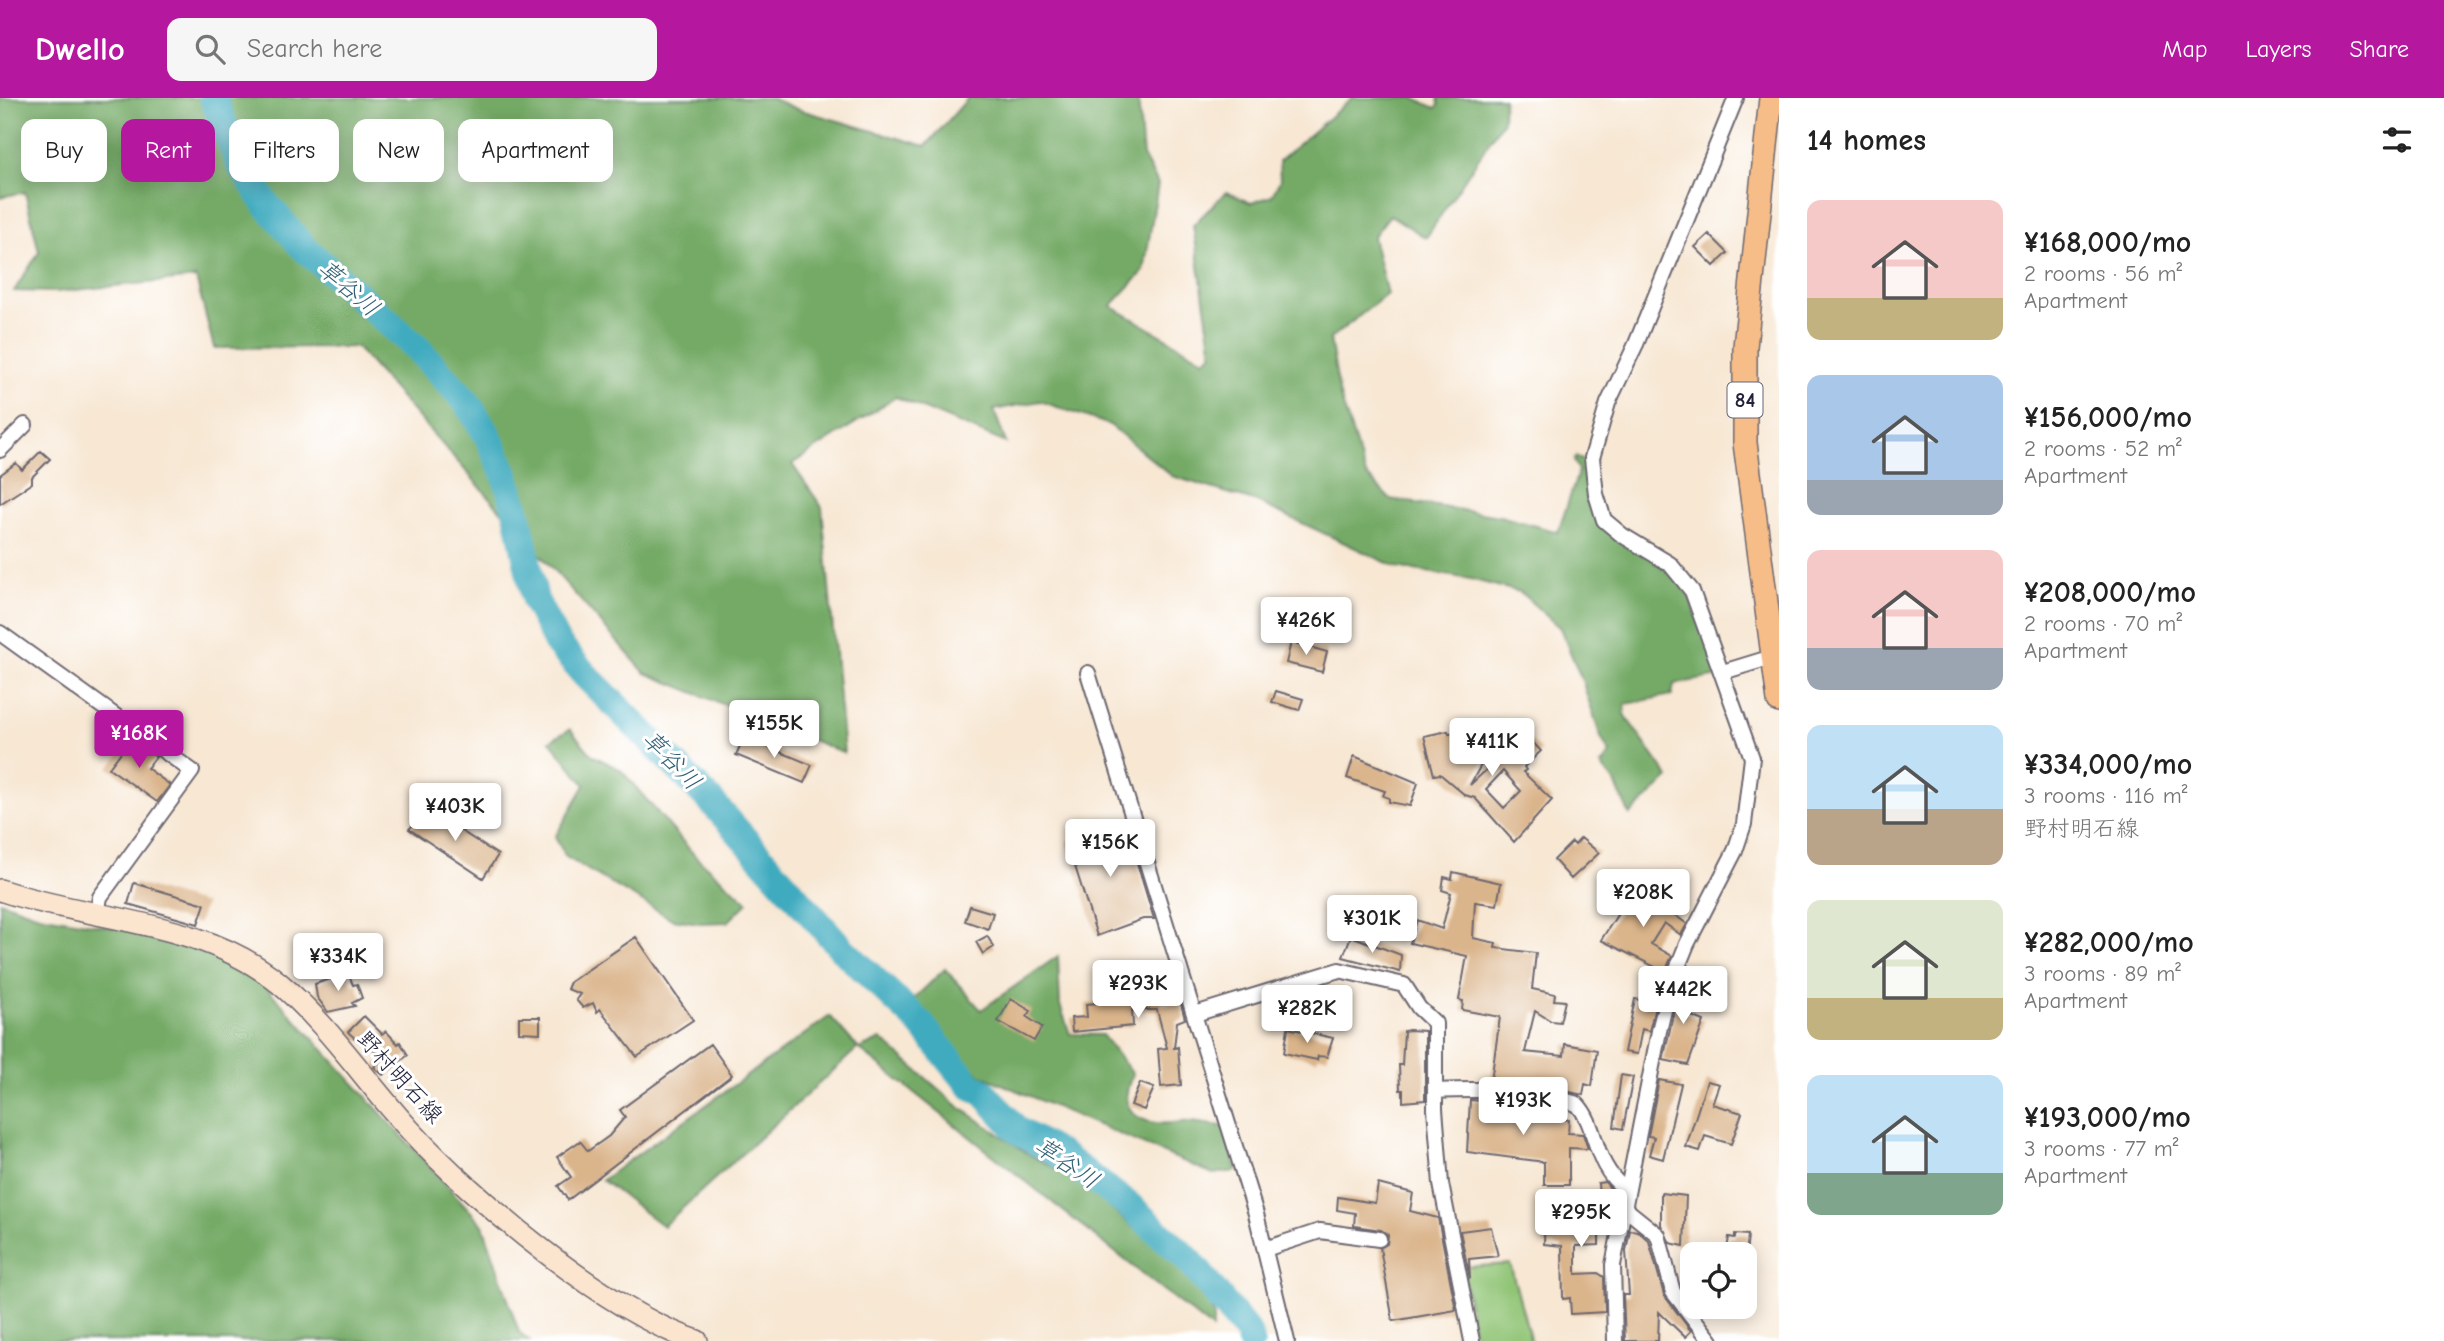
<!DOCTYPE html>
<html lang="en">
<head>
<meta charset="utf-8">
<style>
	:root { --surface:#fff; --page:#f6f6f6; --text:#222; --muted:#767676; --accent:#b5179e }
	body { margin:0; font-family:"Comic Neue","Klee One",sans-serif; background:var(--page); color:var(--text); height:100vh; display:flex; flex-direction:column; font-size:26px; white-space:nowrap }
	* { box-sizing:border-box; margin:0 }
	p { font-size:23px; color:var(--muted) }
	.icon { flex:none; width:38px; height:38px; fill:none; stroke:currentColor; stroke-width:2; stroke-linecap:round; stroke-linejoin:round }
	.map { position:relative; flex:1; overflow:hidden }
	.sheet { display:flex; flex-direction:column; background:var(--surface); width:665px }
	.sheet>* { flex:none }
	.top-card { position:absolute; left:21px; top:21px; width:665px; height:63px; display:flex; gap:14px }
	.buttons { position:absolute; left:1680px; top:1144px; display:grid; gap:14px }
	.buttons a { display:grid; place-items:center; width:77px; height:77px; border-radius:14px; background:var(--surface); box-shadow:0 4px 18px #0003; font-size:35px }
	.price { position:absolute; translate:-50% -60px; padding:0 16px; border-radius:7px; background:#fff; color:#222; font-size:23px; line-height:46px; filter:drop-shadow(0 2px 4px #0008) }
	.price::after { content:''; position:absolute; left:50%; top:42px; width:21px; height:16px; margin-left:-10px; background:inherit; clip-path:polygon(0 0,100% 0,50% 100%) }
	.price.current { background:var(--accent); color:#fff }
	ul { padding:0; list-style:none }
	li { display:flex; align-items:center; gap:21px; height:175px; padding:0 28px }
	li span { display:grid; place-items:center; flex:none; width:196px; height:140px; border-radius:14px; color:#555 }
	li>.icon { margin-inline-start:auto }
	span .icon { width:84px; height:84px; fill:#fffc; stroke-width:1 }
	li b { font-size:30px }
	h2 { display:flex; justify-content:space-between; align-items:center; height:84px; padding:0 28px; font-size:30px }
	.chip { padding:0 24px; border-radius:14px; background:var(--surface); box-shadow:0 4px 18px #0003; font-size:24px; line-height:63px }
	.chip.current { background:var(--accent); color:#fff }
	header { display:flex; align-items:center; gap:42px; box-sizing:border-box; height:98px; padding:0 35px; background:var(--accent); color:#fff }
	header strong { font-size:33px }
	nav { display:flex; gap:38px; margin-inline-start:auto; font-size:24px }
	.search { width:490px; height:63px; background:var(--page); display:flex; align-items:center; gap:18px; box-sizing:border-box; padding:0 24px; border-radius:14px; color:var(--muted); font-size:26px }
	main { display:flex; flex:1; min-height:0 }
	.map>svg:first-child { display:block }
	.green { fill:#90c475; stroke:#597358; stroke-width:2 }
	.forest { fill:#74aa66; stroke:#4b6650; stroke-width:2 }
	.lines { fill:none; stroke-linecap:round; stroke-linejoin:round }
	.river { stroke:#40abbf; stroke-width:28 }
	.building { fill:#dab48a; fill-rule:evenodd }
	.street-casing { stroke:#6d6770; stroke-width:18 }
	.secondary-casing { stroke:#6d6770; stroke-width:24 }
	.primary-casing { stroke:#6d6770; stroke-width:26 }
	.street { stroke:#fff; stroke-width:14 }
	.secondary { stroke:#fce5cf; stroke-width:21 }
	.primary { stroke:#f7bd88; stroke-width:23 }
	.labels { text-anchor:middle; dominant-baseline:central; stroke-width:6; stroke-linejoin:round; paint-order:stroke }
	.shield { fill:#fff; stroke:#646476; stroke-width:2 }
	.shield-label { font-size:21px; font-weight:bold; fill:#22223b }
	.street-label { font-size:23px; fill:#22223b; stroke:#fff }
	.water-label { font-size:24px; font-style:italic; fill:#306076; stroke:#fff }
</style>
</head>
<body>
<header>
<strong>Dwello</strong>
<div class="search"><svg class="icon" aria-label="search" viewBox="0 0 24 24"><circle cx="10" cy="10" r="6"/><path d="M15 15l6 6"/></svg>Search here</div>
<nav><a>Map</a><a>Layers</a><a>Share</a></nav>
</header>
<main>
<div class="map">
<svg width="1779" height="1243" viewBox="0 0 1779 1243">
	<rect width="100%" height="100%" fill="#fff"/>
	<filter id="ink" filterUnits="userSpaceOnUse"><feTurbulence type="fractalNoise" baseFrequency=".0143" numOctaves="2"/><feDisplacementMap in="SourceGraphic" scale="14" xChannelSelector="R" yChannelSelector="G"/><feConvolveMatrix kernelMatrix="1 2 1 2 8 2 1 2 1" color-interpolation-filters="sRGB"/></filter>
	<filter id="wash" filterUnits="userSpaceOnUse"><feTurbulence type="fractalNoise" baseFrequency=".00686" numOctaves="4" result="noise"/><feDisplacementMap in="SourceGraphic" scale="28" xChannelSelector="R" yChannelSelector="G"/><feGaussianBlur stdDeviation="1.57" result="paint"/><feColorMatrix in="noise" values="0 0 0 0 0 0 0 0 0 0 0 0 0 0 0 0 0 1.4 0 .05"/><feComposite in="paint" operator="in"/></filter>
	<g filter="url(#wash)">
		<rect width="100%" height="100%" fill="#f7e7d3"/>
		<path class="green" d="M1510,1166L1531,1243H1474L1463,1169Z"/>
		<path class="forest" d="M0,0H771L797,11L926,48L968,0H1138L1143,58L1158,86L1144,173L1111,208L1204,262L1212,256L1193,127L1226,94L1251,105L1272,98L1280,82L1279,63L1352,0H1413L1436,10L1439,7L1438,0H1504L1503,23L1426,140L1390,117L1373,139L1387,196L1330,241L1340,298L1366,377L1390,401L1500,418L1558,434L1579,372L1574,363L1576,359L1589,365L1599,422L1656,461L1686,490L1720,578L1674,586L1672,597L1626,606L1624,616L1669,680L1630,717L1615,685L1601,667L1610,656L1600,637L1582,582L1560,530L1520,494L1470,481L1396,469L1257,404L1172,378L1110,327L1040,303L994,312L1006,345L896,299L792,366L822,409L844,655L645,575L356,249L214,250L196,180L55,194L14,193L39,154L25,94L0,99Z
			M570,631L592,657L621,672L696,759L748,804L728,824L699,825L672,821L566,759L555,739L585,687L550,643Z
			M0,803L39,817L133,833L199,851L257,879L483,1127L519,1234L530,1243H0Z
			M1058,858L1060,907L1070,936L1102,937L1133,976C1121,1000 1125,1020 1156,1025C1167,1027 1179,1023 1190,1024C1201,1025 1212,1027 1223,1028L1237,1073L1213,1076L980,977L906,908L945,871L981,912Z
			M830,918L858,950L663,1128L602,1082Z
			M881,941L958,1008L1030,1057L1078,1083L1201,1185L1214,1218L1212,1231L859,951Z"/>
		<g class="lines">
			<path class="river" d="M213,0L239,65L267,107L304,150L415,248L466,303L488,338L505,376L517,415L535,502L557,545L585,577L710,702L842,851L918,923L970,987L984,995L1017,1032L1064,1059L1131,1109L1189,1162L1248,1235L1251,1243"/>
		</g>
		<g id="blocks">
			<path class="building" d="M1709,136L1728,155L1714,168L1695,149Z
				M41,353L50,361L32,379V385L0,406V377L16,365L22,372Z
				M1291,544L1327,554L1322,574L1286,565Z
				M1276,593L1303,601L1299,612L1272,604Z
				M1476,632L1492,647L1470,687L1525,636L1541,653L1524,669L1526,672L1523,674L1552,702L1514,744L1475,700L1465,697L1440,676L1434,677L1424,638L1448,633L1449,636L1454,635L1458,652ZM1503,673L1521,693L1504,710L1486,691Z
				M744,639L812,667L804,685L736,657Z
				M131,641L156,659L147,670L170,687L157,704L109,670Z
				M1354,658L1418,685L1410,708L1389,704V700L1383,698L1385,693L1347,680Z
				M429,712L498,757L483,780L409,731Z
				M1125,726L1154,821H1143L1097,838L1067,743Z
				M1581,740L1599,755L1571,781L1554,762L1572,744L1575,747Z
				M1453,774L1501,785L1497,807L1475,804L1473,840L1496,845L1495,850L1536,855L1532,891L1555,896L1554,902L1565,903L1560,924L1551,923L1535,913L1525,954L1564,958L1565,946L1597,952L1592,988L1585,986L1583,997L1543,988L1491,983L1500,919L1462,912L1463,903L1459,902L1467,858L1410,845L1417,822L1442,831L1451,795L1442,792L1444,779L1452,781Z
				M134,785L205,806L198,826L128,806Z
				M1648,787L1663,804L1661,807L1687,826L1681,837L1664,825L1651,846L1672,858L1665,874L1601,842L1621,811Z
				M970,808L993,815L988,831L965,823Z
				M987,838L994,849L983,856L976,844Z
				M1351,838L1401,857L1400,874L1343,859Z
				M636,839L693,922L637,959L600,911L597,914L593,905L583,910L576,902L580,896L567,891L570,884Z
				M1687,872L1698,876L1684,915L1704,923L1688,967L1663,962L1679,891Z
				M348,875L353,887L357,886L362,900L352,905L355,908L328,914L317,899L315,886Z
				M1141,881V887H1162V907L1180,902L1185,921L1177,924L1174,950L1178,949L1181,987L1161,989L1158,951L1167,950L1157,912H1132L1133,928L1072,934L1071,920L1087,919L1086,906L1110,904V882Z
				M1011,901L1031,913L1027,919L1042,929L1034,943L998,923Z
				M1635,901L1656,905L1649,933L1642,931L1637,956L1624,954Z
				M364,918L382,936L386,933L398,946L400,944L408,957L383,977L374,969L382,961L364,940L359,944L348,934Z
				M519,919H540V935L519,934Z
				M1288,930L1333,940L1327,959L1318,958L1317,962L1284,955Z
				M1409,932L1425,933V1002L1403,1004V992H1400L1399,967H1402L1404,933Z
				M710,946L732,977L568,1102L558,1088L571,1079L557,1059L580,1043L588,1053L609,1038L625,1019L620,1012Z
				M1621,977L1633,979L1623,1031L1614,1029Z
				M1659,982L1681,986L1663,1061L1649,1057L1654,1039L1648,1038Z
				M1707,983L1719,986L1712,1006L1742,1015L1731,1046L1705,1038L1700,1053L1686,1049Z
				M1140,985L1154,990L1144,1012L1131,1007Z
				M1470,1002L1540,1007L1544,1008L1541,1017L1569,1022L1568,1035L1583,1036L1588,1051L1569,1050V1087H1544V1064L1467,1054Z
				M1605,1084L1611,1091V1126L1599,1125V1147L1576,1148V1176L1598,1175L1604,1179L1605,1214L1571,1216L1570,1200L1563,1201L1562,1148L1544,1146L1545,1116L1577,1119L1576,1101L1599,1099L1598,1085Z
				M1378,1086L1413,1095L1410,1113L1438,1120L1456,1212L1393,1223L1380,1150L1387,1146L1388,1137L1381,1132L1354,1128L1355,1115L1337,1112L1338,1099L1375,1105Z
				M1661,1095L1686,1098L1684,1148L1670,1145L1661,1127Z
				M1491,1129L1498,1158L1469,1161L1470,1181L1460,1133Z
				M1630,1132L1638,1133L1649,1143L1664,1197L1691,1233L1685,1239L1659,1214L1658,1243H1625L1623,1197H1629L1626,1153Z
				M1735,1136L1748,1137L1746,1157H1726L1729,1139L1735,1140Z"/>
		</g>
	</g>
	<g filter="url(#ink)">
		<use href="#blocks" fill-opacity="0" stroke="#6d6770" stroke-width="2"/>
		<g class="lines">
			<defs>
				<path id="street" d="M0,352L25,327
					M0,535L192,673L100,799L97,816
					M1723,574L1772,559
					M1088,575L1256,1116L1287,1243
					M1195,916L1339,872L1404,887L1419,910L1435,925V1011L1441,1086L1472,1243
					M1435,993C1482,991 1531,991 1577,1006C1599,1029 1591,1065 1626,1092
					M1623,1109L1658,1137L1673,1194L1711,1243
					M1265,1151L1320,1133L1379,1141
					M1615,1243L1613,1167L1659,933L1670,888L1687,846L1735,753L1744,726L1752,660L1692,493L1670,466L1622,437L1604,422L1596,396L1592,360L1608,305L1636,246L1736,0"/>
				<path id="secondary" d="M0,792C91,823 202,821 279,885C326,924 367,985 409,1031C474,1102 607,1214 697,1243"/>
				<path id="primary" d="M1771,0L1745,249V345L1779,603"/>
			</defs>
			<use href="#street" class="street-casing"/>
			<use href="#secondary" class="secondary-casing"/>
			<use href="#primary" class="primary-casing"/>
			<use href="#street" class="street"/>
			<use href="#secondary" class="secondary"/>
			<use href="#primary" class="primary"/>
		</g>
	</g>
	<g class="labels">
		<rect class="shield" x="1727.5" y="284.5" width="35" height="35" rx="5"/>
		<g class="shield-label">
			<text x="1745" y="302">84</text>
		</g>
		<g class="street-label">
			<text transform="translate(400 979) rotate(48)">野村明石線</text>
		</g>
		<g class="water-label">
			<text transform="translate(349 190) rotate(41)">草谷川</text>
			<text transform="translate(672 662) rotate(46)">草谷川</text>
			<text transform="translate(1067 1065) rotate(34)">草谷川</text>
		</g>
	</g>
</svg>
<div class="buttons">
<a><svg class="icon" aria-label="locate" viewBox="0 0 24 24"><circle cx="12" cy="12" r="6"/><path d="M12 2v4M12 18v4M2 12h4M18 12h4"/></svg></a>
</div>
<b class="price" style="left:1306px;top:559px">¥426K</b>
<b class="price" style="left:774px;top:662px">¥155K</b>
<b class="price current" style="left:139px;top:672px">¥168K</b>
<b class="price" style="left:1492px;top:680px">¥411K</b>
<b class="price" style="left:455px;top:745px">¥403K</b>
<b class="price" style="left:1110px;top:781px">¥156K</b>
<b class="price" style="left:1643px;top:831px">¥208K</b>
<b class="price" style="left:1372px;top:857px">¥301K</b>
<b class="price" style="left:338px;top:895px">¥334K</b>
<b class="price" style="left:1138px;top:922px">¥293K</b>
<b class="price" style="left:1683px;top:928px">¥442K</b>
<b class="price" style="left:1307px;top:947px">¥282K</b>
<b class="price" style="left:1523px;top:1039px">¥193K</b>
<b class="price" style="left:1581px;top:1151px">¥295K</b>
<div class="top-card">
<a class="chip">Buy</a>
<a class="chip current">Rent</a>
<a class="chip">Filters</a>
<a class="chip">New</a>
<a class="chip">Apartment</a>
</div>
</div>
<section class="sheet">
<h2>14 homes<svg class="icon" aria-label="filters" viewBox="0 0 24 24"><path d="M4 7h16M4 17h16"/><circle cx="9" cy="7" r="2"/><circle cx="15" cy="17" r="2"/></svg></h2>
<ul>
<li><span style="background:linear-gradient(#f6c9c9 70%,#c2b280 0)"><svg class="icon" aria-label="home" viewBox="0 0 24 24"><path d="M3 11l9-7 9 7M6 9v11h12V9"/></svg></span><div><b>¥168,000/mo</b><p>2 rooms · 56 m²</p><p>Apartment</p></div></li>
<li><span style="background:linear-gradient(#a9c7e8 75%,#9aa5b1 0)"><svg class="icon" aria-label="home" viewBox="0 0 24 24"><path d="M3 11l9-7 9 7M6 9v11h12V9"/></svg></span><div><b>¥156,000/mo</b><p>2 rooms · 52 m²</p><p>Apartment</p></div></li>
<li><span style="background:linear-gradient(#f6c9c9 70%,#9aa5b1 0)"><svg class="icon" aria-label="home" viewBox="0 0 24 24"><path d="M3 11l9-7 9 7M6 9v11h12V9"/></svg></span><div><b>¥208,000/mo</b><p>2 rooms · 70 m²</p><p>Apartment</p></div></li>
<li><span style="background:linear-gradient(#bfe0f5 60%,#b9a48a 0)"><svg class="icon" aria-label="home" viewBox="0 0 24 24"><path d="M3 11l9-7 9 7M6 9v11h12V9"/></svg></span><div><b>¥334,000/mo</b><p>3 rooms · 116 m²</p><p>野村明石線</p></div></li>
<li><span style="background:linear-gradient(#dfe7d0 70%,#c2b280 0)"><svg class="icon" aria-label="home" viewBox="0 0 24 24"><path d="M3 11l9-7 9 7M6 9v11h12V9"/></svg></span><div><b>¥282,000/mo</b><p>3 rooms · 89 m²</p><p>Apartment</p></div></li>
<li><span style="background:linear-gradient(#bfe0f5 70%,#7fa58c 0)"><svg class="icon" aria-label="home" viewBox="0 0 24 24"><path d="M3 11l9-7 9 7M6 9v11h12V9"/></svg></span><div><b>¥193,000/mo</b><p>3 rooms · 77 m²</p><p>Apartment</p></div></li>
</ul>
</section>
</main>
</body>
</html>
